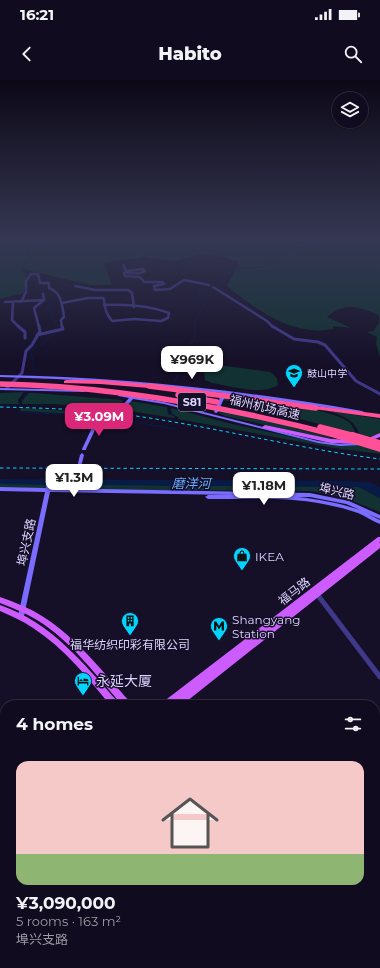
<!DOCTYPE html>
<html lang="en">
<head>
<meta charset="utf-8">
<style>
	:root { --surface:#100b1e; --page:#191427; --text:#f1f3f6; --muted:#9c9ba4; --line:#302b3c; --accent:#db2777 }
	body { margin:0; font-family:Montserrat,"Noto Sans SC",sans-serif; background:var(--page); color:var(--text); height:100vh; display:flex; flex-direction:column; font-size:15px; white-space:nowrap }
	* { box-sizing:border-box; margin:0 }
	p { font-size:13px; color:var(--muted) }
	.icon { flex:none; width:22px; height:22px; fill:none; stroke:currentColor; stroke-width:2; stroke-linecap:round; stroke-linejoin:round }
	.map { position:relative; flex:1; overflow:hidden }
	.side { position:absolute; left:0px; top:620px; width:380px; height:268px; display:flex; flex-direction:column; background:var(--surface); border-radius:16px 16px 0 0; box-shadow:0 1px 3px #0004,0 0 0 1px var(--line) }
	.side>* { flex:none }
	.controls { position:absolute; left:332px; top:12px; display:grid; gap:8px }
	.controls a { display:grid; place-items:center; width:36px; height:36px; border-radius:50%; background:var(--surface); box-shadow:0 1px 3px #0004,0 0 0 1px var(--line); font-size:20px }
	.price { position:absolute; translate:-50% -34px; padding:0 9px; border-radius:8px; background:#fff; color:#222; font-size:13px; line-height:26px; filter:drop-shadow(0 1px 2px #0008) }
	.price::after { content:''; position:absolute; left:50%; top:24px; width:12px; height:9px; margin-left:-6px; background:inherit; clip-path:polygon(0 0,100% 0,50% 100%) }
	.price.current { background:var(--accent); color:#fff }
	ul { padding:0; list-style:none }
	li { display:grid; align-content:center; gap:8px; height:212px; padding:0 16px }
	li+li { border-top:1px solid var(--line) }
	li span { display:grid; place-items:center; height:124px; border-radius:12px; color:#555 }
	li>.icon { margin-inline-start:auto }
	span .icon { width:72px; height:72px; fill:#fffc; stroke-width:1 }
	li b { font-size:17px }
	h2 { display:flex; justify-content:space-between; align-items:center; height:48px; padding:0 16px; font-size:17px }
	.status { display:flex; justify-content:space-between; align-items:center; height:28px; padding:0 20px; background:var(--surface); direction:ltr }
	.status svg { height:11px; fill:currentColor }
	header { display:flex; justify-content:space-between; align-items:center; height:52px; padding:0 16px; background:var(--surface); font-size:18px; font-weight:800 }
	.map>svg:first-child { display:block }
	.green { fill:#113132 }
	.water { fill:#081b47 }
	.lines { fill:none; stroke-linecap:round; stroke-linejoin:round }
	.stream { stroke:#081b47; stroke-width:1 }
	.street-far2 { stroke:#403889; stroke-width:2.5 }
	.street-far1 { stroke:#403889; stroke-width:3 }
	.street { stroke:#403889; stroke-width:5 }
	.secondary { fill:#7a6cff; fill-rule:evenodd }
	.primary { fill:#cd5cff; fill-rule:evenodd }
	.highway { fill:#ff5098; fill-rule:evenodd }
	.rail { stroke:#01d4ff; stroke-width:1; stroke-dasharray:3.5 3; stroke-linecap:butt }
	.highway-bridge-far1 { stroke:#ff5098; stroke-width:5.5 }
	.highway-bridge { stroke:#ff5098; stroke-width:6 }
	.labels { text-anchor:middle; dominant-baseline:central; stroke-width:3; stroke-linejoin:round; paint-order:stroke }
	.far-poi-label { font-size:10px; fill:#ddd5ff; stroke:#150f28; text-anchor:start }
	.shield { fill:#150f28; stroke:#a19abe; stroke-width:1 }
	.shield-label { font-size:11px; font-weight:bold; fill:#ddd5ff }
	.street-label { font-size:12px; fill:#ddd5ff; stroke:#150f28 }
	.poi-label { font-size:12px; fill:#ddd5ff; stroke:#150f28; text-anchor:start }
	.water-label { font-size:13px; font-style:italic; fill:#63acff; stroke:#150f28 }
	.near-poi-label { font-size:14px; fill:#ddd5ff; stroke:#150f28; text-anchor:start }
</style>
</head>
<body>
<div class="status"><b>16:21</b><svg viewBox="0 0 49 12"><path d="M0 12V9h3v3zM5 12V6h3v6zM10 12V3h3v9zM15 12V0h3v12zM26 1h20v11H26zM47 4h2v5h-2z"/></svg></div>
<header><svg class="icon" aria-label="back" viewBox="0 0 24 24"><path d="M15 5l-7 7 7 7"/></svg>Habito<svg class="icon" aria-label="search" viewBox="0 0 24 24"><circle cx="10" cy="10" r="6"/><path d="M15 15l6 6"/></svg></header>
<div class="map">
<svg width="380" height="888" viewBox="0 0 380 888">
	<rect width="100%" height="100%" fill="#150f28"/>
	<path class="green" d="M0,159H380V277L376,264L377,257L367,252L373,251L379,243V235C360,227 344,221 327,237L351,248L333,246V249C293,257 256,230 227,206L239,182L220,176L201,174L175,181L147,178L146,176L141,177V178L111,181V182L104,183L112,205H89L24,189L20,190L26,193L24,213L0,219Z
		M218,285L270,292C276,296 278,298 278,305C261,316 231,306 212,303L205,300L204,292L207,289Z
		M24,312L18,320L19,324H0V313Z
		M29,313H34L123,320L119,326H100L99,328L54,324H22V320Z
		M224,316C252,320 331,327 350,343C353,346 354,351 356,354L352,358L334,360L225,336L219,333L220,328L337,359L344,351L283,334L223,320Z
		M130,321L167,327L168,334L174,336V338L123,330Z
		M21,328L98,333L97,335L20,331Z
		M171,328L228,343L319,363L359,365L380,370V374L334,368L178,339V337L172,334Z
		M317,329L380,339V354L360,359C359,338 334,332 317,329Z
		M0,404L359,407L380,418V432L342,417L311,411L0,409Z"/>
	<path class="water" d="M0,399L349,401L369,402L380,407V418L359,407L0,404Z"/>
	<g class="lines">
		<path class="stream" d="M151,159L140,168L155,184L167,191L183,183L182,176
			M30,193L21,188L31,179L27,174L28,169L47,163L51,159
			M33,195V198L47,218L52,237L59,248
			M216,207L223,200L226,191L231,189L263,187L273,177L297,168L311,166L321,159
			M34,293V284L30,271L42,264L58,251
			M175,302L184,274L195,257C192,241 197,238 205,225L199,218L200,212L213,208
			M19,326L27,313
			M19,329L18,332L98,336
			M170,329L171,334L177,337
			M101,336L175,349"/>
		<path class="street-far2" d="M123,185L126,191L143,189L145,191L140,193H124L125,196L140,197L144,202H162L164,204L154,206L155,210L170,209L184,200L209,205
			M75,206L95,210H128L132,213L134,227
			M213,207L267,241L273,247
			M43,214L44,220
			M5,222L44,220L34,228L39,247
			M13,222L12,240L19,247
			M21,222L26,212V201L31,194H38L40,203H49V208C62,213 62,225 64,237L61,240L62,247
			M62,223L88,218H103L104,219C104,228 106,234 112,241L134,239L161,241L168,238L169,233C148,225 126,224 104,225"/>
		<path class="street-far1" d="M18,246L25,252V258
			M272,246L294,259L318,262L325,265L356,301L380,314
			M37,255L63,249L62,246
			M6,309L22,293L26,271L32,265L40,251L39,246"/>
		<path class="street" d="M317,514L380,597"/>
		<path class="secondary" d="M0,295C121,297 242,310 362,331L364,332L362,333L296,323L226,314L218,332L216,333L214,332L222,313C148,304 74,299 0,297Z
			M0,308L84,310L86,311L84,312L0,310Z
			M118,314L164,322L318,361L340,364L362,363L364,364L362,365L340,366L318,363L164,324L133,319L123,330L105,329L103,332V333L86,369V370H82V369L99,333L100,332V331L101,327L120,328L129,318L118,316Z
			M82,373L84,375L81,387L79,389L77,387L80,375Z
			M77,391L80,393L79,394L70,396L53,397L51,399V408L310,413L349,421L380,435V439L368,434L380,440V444C372,441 365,436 358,433C351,431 344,428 337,427C295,416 251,419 208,419L205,417L208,415H234L50,412L24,536L23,538L21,539L19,538L18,536L45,412L0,411V407L46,408V398C54,390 67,394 77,391ZM297,417H310L346,424L360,430C339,423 319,419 297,417Z
			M95,883H106L103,888H92Z
			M110,883H120L117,888H107Z"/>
		<path class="primary" d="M265,345L331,359L354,360L357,362L354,364L331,363L263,348L262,347Z
			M380,353V357L367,362L364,360Z
			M378,457H380V462L379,463H380V468L182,625H162L163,622Z
			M0,517C15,522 29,528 42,536C77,558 103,592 130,622L131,625H122C96,595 71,561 37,540C25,533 13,528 0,523Z
			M0,525C52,543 83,583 118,622L119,625H110C87,597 64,568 33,548C23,541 11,536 0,531Z
			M5,741V751L0,753V743Z
			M5,754V765L0,768V757Z"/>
		<path class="highway" d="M66,300H100L149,304L152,306L149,308L100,304L64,303V301Z
			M316,326L380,334V338L314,329V327Z"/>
		<path class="rail" d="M0,327C40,328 81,329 121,334C208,345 293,368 380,379
			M0,388L380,389"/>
		<path class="highway-bridge-far1" d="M0,304C115,306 228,327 339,356
			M149,306L316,328
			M178,315L217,322
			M320,347L355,356"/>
		<path class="highway-bridge" d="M335,355L380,369
			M352,355L380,363"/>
	</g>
	<linearGradient id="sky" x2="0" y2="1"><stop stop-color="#0c0816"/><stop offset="0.56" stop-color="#353753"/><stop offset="1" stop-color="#353753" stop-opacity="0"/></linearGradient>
	<rect width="380" height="283" fill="url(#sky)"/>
	<defs>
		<symbol id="school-pin" viewBox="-11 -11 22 30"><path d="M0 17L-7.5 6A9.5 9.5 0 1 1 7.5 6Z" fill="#01d4ff" stroke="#150f28"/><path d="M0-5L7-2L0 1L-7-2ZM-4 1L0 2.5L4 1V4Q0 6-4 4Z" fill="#111"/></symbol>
		<symbol id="shop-pin" viewBox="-11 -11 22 30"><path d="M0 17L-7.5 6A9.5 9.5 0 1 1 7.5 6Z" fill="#01d4ff" stroke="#150f28"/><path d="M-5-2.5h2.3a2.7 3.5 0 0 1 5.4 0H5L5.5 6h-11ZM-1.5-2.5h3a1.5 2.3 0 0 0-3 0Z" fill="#111"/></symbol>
		<symbol id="building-pin" viewBox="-11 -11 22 30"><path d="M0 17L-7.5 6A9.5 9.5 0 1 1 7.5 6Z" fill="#01d4ff" stroke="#150f28"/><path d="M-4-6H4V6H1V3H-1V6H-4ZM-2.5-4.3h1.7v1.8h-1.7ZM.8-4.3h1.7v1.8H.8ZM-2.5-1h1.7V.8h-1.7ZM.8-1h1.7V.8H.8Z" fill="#111"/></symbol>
		<symbol id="metro-pin" viewBox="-11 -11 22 30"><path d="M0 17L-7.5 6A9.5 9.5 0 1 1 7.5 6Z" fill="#01d4ff" stroke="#150f28"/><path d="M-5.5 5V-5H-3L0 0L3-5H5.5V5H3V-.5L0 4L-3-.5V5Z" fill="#111"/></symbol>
		<symbol id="hotel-pin" viewBox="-11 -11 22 30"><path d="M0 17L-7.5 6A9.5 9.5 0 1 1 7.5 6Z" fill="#01d4ff" stroke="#150f28"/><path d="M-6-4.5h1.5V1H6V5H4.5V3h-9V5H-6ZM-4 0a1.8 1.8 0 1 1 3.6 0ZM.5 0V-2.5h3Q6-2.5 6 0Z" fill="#111"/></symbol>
	</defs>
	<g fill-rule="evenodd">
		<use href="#school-pin" x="284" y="283" width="20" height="27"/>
		<use href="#shop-pin" x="232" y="466" width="20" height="27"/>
		<use href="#building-pin" x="120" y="531" width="20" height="27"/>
		<use href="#metro-pin" x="209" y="536" width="20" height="27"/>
		<use href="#hotel-pin" x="73" y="591" width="20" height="27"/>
	</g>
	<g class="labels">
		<g class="far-poi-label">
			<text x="307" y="293">鼓山中学</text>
		</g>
		<rect class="shield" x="178" y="313" width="28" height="18" rx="3"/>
		<g class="shield-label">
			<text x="192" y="322">S81</text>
		</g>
		<g class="street-label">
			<text transform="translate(265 327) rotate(13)">福州机场高速</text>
			<text transform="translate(337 411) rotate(13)">埠兴路</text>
			<text transform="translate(26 462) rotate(-78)">埠兴支路</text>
			<text transform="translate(294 511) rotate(-38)">福马路</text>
		</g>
		<g class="poi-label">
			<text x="255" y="476">IKEA</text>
			<text x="232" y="539">Shangyang<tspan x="232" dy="14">Station</tspan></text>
			<text x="130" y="564" text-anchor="middle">福华纺织印彩有限公司</text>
		</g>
		<g class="water-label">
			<text x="191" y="403">磨洋河</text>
		</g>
		<g class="near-poi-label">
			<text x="96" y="601">永延大厦</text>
		</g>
	</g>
</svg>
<div class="controls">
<a><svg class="icon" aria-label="layers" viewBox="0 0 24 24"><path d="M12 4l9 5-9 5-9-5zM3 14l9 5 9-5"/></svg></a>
</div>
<b class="price" style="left:192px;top:300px">¥969K</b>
<b class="price current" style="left:99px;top:357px">¥3.09M</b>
<b class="price" style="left:74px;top:418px">¥1.3M</b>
<b class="price" style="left:264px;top:426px">¥1.18M</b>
<section class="side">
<h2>4 homes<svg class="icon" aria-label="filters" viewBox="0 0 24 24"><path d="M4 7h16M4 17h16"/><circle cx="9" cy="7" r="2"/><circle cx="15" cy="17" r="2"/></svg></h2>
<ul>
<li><span style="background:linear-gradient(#f6c9c9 75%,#8fb573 0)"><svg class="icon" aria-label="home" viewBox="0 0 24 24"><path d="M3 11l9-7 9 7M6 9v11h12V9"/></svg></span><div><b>¥3,090,000</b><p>5 rooms · 163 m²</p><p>埠兴支路</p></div></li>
</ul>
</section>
</div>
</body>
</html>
